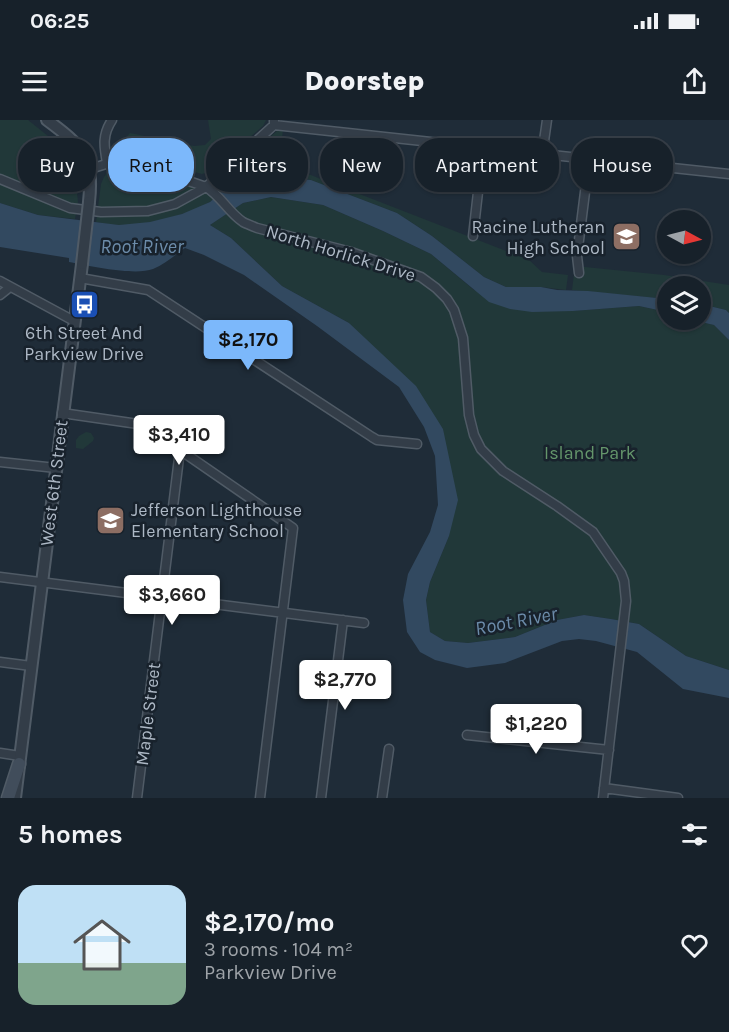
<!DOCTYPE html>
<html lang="en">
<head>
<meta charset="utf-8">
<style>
	:root { --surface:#17212a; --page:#242e36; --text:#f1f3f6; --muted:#9ea3a8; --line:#363e47; --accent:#7cb8fb }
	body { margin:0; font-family:Karla,sans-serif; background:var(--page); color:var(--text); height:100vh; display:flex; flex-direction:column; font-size:22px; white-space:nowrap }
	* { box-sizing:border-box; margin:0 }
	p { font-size:20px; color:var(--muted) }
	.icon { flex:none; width:33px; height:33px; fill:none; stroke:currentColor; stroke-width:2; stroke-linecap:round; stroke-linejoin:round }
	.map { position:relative; height:678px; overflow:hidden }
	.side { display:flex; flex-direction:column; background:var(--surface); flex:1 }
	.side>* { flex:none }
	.guide { position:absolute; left:18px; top:18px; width:693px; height:54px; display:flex; gap:12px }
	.needle { width:39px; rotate:97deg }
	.controls { position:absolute; left:657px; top:90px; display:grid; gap:12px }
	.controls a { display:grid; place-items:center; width:54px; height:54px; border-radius:50%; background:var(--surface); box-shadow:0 2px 4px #0004,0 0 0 2px var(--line); font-size:30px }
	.price { position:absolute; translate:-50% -51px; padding:0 14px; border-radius:6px; background:#fff; color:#222; font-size:20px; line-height:39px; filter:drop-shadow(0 2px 3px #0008) }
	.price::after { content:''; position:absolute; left:50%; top:36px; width:18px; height:14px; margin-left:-9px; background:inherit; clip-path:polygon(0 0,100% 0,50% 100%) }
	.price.current { background:var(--accent); color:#111 }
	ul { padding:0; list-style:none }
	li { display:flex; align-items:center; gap:18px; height:150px; padding:0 18px }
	li span { display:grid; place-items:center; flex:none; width:168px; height:120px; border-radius:18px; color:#555 }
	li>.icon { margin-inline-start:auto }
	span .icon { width:72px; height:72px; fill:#fffc; stroke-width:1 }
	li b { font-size:26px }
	h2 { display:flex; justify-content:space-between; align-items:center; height:72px; padding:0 18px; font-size:26px }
	.tag { padding:0 21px; border-radius:24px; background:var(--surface); box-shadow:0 2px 4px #0004,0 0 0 2px var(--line); font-size:21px; line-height:54px }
	.tag.current { background:var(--accent); color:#111 }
	.status { display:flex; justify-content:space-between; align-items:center; height:42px; padding:0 30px; background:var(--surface); direction:ltr }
	.status svg { height:16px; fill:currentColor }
	header { display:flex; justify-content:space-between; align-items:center; height:78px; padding:0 18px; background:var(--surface); font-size:27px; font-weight:800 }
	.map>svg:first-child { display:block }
	.green { fill:#213839 }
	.water { fill:#324960 }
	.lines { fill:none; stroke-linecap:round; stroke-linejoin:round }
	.minor-casing { stroke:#505b66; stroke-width:11 }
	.tertiary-casing { stroke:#505b66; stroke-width:14 }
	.secondary-casing { stroke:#505b66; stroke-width:15 }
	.minor { stroke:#333d48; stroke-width:8 }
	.tertiary { stroke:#333d48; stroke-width:10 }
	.secondary { stroke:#414d5b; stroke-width:12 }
	.tertiary-bridge-casing { stroke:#505b66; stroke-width:14; stroke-linecap:butt }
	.tertiary-bridge { stroke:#333d48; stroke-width:10 }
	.labels { text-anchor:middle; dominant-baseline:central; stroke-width:5; stroke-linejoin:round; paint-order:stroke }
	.poi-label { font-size:18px; fill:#adb8c5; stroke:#18222c; text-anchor:end }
	.street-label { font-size:18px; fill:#adb8c5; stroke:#18222c }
	.park-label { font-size:18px; fill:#64966b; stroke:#18222c }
	.water-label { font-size:20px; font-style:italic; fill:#6c8caa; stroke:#18222c }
</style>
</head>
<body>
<div class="status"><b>06:25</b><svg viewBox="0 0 49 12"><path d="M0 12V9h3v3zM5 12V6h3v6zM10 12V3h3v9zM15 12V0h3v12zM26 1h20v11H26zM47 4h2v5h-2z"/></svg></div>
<header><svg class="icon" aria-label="menu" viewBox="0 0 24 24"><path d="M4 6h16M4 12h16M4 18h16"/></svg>Doorstep<svg class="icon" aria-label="share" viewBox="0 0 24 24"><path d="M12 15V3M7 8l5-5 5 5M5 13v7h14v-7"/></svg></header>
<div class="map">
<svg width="729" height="678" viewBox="0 0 729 678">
	<rect width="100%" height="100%" fill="#1f2c38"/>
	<path class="green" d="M0,0H28L48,16L69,38L75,55L78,82L75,99L38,95L0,83Z
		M208,0H266L263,6L211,51L202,54L125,32L124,20L130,13L194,26L205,25L211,19Z
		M283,10L278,50L303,52L529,140L542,152L568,155L566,170L541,167H506L484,157L432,116L397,93L311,60C289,56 253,52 233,62C224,67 218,78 208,83C182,97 149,105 119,105C112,105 104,103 96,102L101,64L104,57L108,51L117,46H128L138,48L203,71L225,55L277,11Z
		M271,77L323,85L383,111L431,134L474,170L573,191L639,186L667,192L668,200H692L714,205L729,220V550L686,536L639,504L611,499L584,495L557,500L515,517L468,523L445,521L430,512L426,480L430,462L449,416L443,309L349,203L282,166L231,118L210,105L243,83Z
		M575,146L664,155L729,165V193L726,190L701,184L700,166H668L667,179L572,170Z
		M86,312L91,313L94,318L93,321L83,329L76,328V320L79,316Z"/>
	<path class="water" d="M260,55L311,60L397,93L432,116L484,157L506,167H541L557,170L588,171L667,179V192L639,186L573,191L532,192L510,189L489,182L431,134L383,111L323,85L271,77L243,83L210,105L231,118L282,166L349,203L416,266L443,309L458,380L449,416L430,462L426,480L430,512L445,521L468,523L515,517L557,500L584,495L611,499L639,504L686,536L729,550V578L683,569L637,532L596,521L579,519L562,521L505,543L467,548L435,540L420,532L407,512L403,480L408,454L430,412L438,385L435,336L424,307L399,267L317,206L244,155L204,135L185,128C175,135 165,144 153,149C135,156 89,146 69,142V138L0,127V83L38,95L119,105L150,102L182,94L210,82L233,62Z
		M701,184L726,190L729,193V220L714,205L692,200H700Z"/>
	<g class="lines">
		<defs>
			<path id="minor" d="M274,5L729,54
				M542,35L547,0
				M107,43C104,26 102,15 112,0
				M90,49L119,40L131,41L206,67C221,76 228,92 243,102C247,104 252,106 257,108L351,132L421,157L436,168L447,179L454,190L463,218L469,295L474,315L481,329L503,351L557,386L593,412L621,453L624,461L626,481L603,678
				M0,59L70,88L101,92L148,91L175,84L206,67L274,5V0
				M473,116L483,28
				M579,153L577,136L589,40
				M80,158L148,170L372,317L377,320L417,324
				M0,161L74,201
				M0,175L10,167
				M62,293L145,305L180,330L293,408L260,678
				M0,342L56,348
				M0,457L364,503
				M0,542L31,546
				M467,615L609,630
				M0,633L20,636
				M604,668L678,678
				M137,678L180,330
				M321,678L343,500
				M382,678L389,629"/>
			<path id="tertiary" d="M47,0C82,26 94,37 89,82
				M15,678L82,144"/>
			<path id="secondary" d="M8,678L19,644"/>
		</defs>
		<use href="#minor" class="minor-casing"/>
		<use href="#tertiary" class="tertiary-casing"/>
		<use href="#secondary" class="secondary-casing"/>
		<use href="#minor" class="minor"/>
		<use href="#tertiary" class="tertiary"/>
		<use href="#secondary" class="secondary"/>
		<defs>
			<path id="tertiary-bridge" d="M82,144L89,82"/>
		</defs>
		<use href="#tertiary-bridge" class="tertiary-bridge-casing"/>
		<use href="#tertiary-bridge" class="tertiary-bridge"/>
	</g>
	<defs>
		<symbol id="school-square" viewBox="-11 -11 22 22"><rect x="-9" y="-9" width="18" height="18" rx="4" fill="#8d6e63" stroke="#18222c"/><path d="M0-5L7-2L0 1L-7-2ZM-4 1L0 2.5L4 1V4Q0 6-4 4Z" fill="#fff"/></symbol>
		<symbol id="bus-square" viewBox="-11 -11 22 22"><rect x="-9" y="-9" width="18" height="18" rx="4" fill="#1a4fb4" stroke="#18222c"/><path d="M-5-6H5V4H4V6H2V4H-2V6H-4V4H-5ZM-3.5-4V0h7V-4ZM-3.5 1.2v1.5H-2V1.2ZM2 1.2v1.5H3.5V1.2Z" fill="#fff"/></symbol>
	</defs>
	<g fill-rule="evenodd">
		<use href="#school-square" x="610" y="100" width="33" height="33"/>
		<use href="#bus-square" x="68" y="168" width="33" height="33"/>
		<use href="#school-square" x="94" y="384" width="33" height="33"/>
	</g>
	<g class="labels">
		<g class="poi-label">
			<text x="605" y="107">Racine Lutheran<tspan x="605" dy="21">High School</tspan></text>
			<text x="84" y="213" text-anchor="middle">6th Street And<tspan x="84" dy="21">Parkview Drive</tspan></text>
			<text x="131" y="390" text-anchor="start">Jefferson Lighthouse<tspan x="131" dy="21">Elementary School</tspan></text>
		</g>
		<g class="street-label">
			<text transform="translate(341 133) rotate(17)">North Horlick Drive</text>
			<text transform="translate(54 363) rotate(-83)">West 6th Street</text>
			<text transform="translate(148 594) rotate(-83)">Maple Street</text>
		</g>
		<g class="park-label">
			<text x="590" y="333">Island Park</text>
		</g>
		<g class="water-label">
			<text x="142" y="126">Root River</text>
			<text transform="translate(516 501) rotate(-11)">Root River</text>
		</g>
	</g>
</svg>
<div class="controls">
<a><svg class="needle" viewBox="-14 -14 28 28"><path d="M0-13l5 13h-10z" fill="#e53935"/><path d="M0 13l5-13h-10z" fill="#9ea3a8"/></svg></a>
<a><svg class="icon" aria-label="layers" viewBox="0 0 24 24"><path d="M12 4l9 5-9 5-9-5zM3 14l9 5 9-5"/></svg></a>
</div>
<b class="price current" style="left:248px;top:251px">$2,170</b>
<b class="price" style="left:179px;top:346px">$3,410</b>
<b class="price" style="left:172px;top:506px">$3,660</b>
<b class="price" style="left:345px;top:591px">$2,770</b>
<b class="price" style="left:536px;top:635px">$1,220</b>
<div class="guide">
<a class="tag">Buy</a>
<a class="tag current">Rent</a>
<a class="tag">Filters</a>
<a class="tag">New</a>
<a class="tag">Apartment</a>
<a class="tag">House</a>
</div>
</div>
<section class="side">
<h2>5 homes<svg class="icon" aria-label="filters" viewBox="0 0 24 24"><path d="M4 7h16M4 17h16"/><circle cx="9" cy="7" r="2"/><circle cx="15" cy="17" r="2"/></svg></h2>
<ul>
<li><span style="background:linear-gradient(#bfe0f5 65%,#7fa58c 0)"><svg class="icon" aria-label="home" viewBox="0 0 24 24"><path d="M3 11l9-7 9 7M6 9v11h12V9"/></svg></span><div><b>$2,170/mo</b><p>3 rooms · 104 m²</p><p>Parkview Drive</p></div><svg class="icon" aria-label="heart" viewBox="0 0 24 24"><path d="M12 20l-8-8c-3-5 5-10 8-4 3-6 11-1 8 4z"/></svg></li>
</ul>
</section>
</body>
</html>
